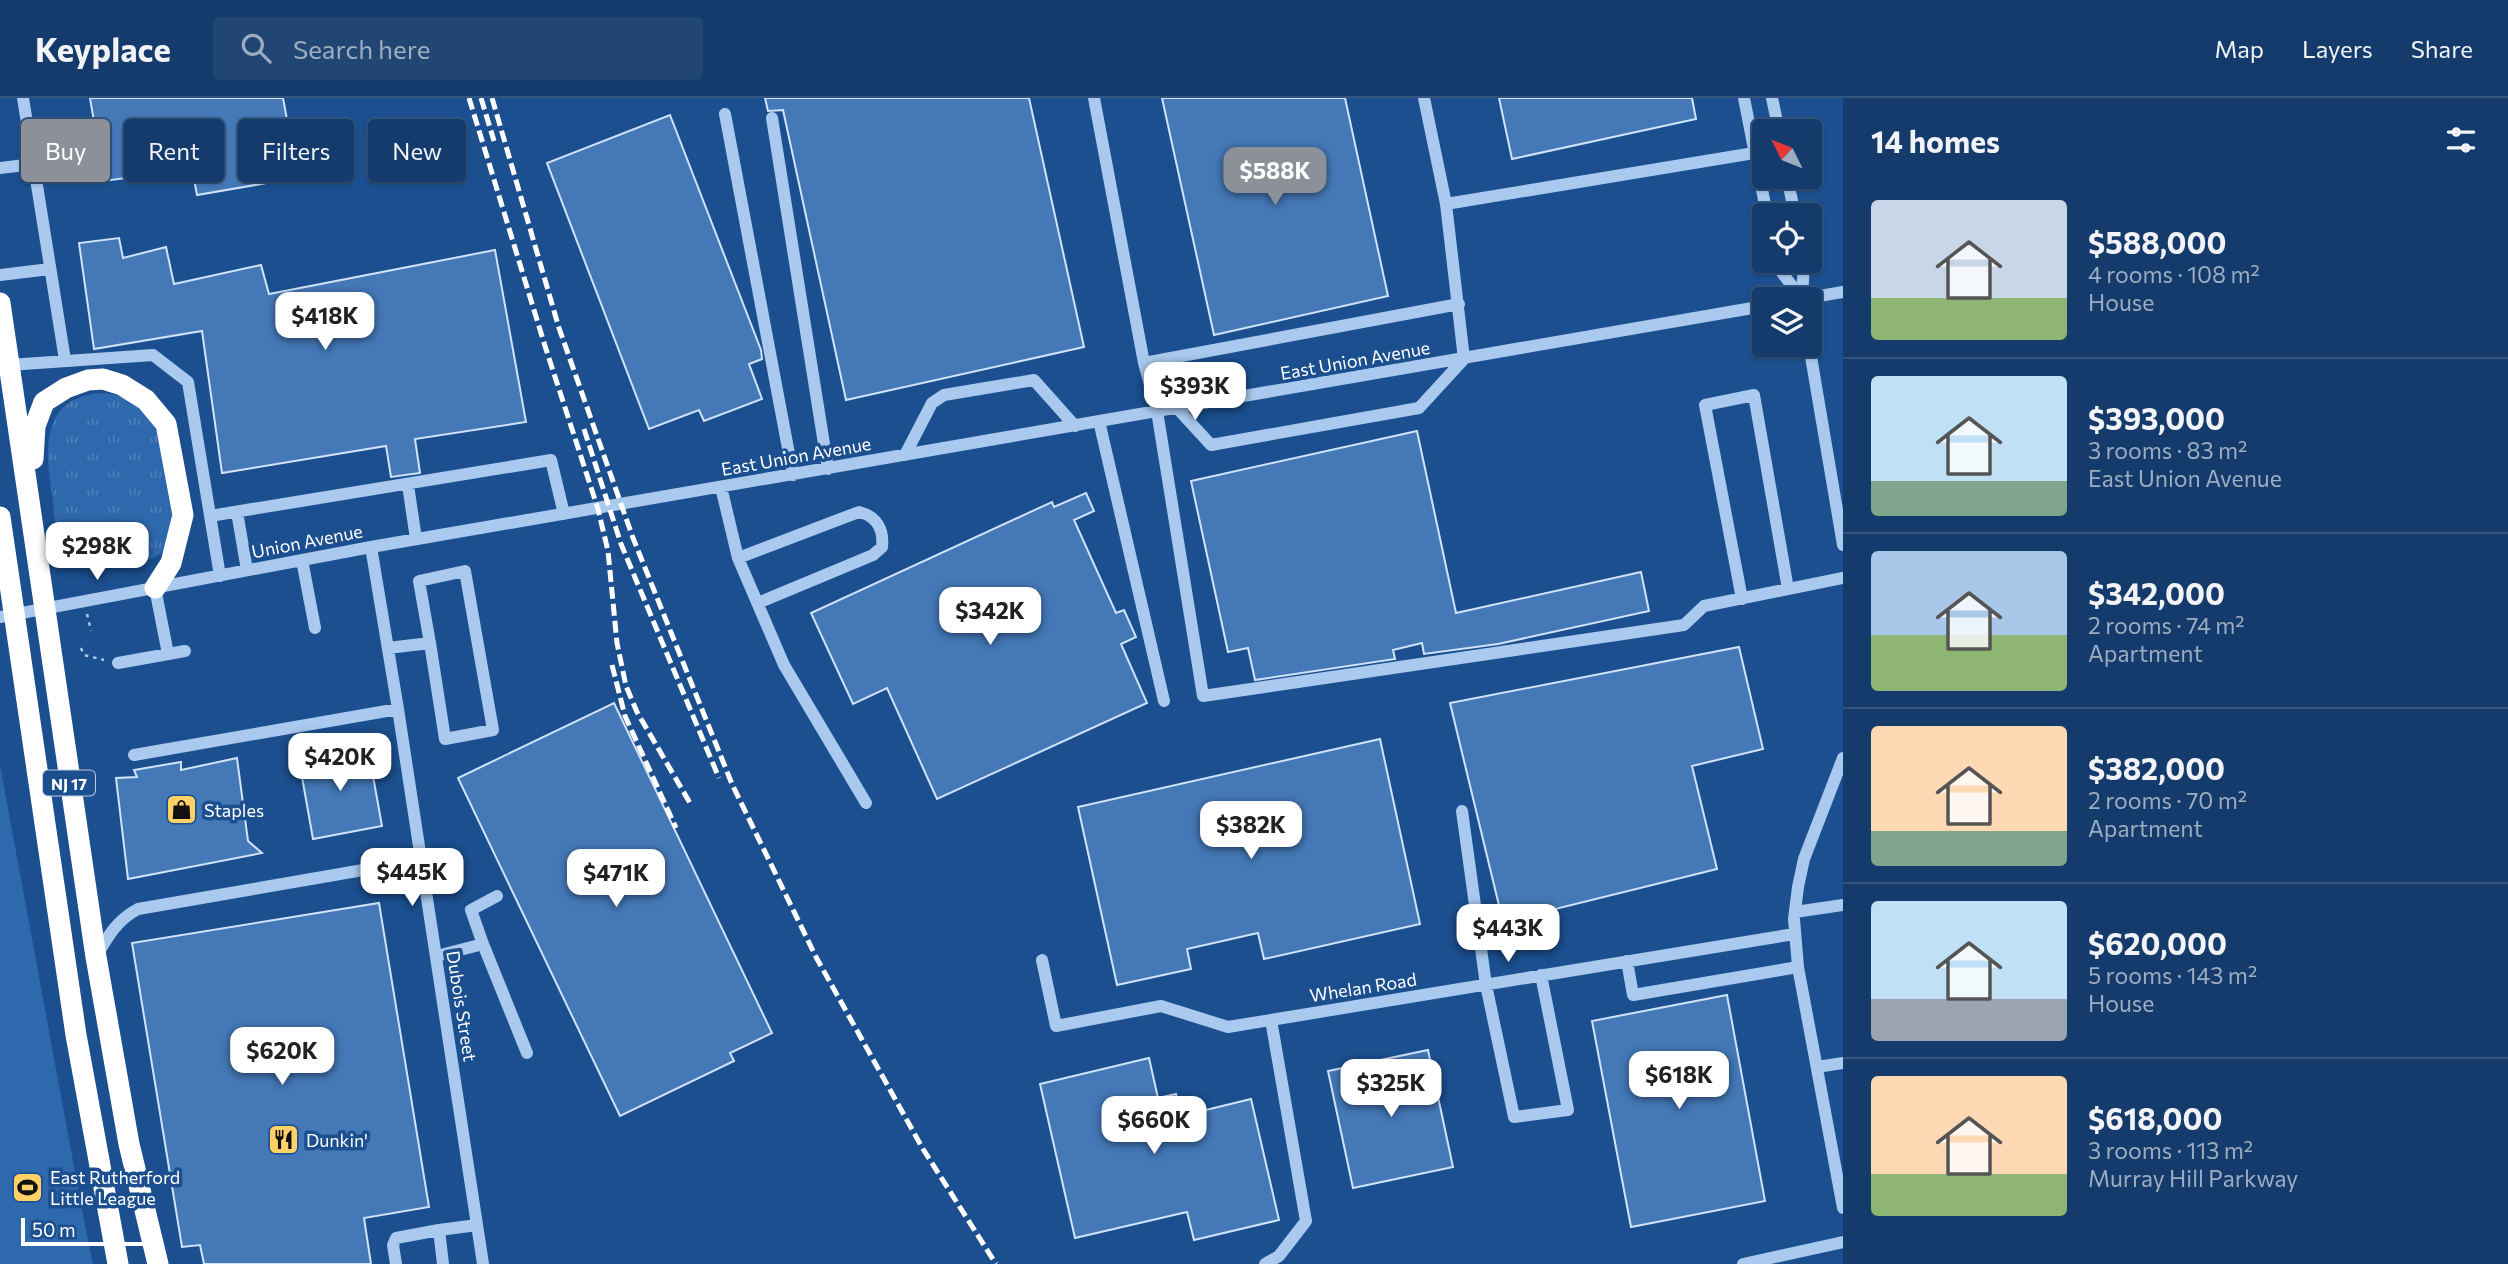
<!DOCTYPE html>
<html lang="en">
<head>
<meta charset="utf-8">
<style>
	:root { --surface:#143b6b; --page:#214673; --text:#f1f3f6; --muted:#9dadc1; --line:#33557e; --accent:#8c9099 }
	body { margin:0; font-family:Commissioner,sans-serif; background:var(--page); color:var(--text); height:100vh; display:flex; flex-direction:column; font-size:26px; white-space:nowrap }
	* { box-sizing:border-box; margin:0 }
	p { font-size:23px; color:var(--muted) }
	.icon { flex:none; width:38px; height:38px; fill:none; stroke:currentColor; stroke-width:2; stroke-linecap:round; stroke-linejoin:round }
	.map { position:relative; flex:1; overflow:hidden }
	.details { display:flex; flex-direction:column; background:var(--surface); width:665px }
	.details>* { flex:none }
	.hud { position:absolute; left:21px; top:21px; width:665px; height:63px; display:flex; gap:14px }
	.needle { width:46px; rotate:313deg }
	.buttons { position:absolute; left:1752px; top:21px; display:grid; gap:14px }
	.buttons a { display:grid; place-items:center; width:70px; height:70px; border-radius:7px; background:var(--surface); box-shadow:0 2px 5px #0004,0 0 0 2px var(--line); font-size:35px }
	.scale { position:absolute; left:21px; bottom:18px; width:128px; box-sizing:border-box; padding-left:7px; border:4px solid #fff; border-top:0; font-size:19px; line-height:24px; white-space:nowrap; color:#fff; -webkit-text-stroke:5px #1b4f8f; paint-order:stroke }
	.price { position:absolute; translate:-50% -60px; padding:0 16px; border-radius:14px; background:#fff; color:#222; font-size:23px; line-height:46px; filter:drop-shadow(0 2px 4px #0008) }
	.price::after { content:''; position:absolute; left:50%; top:42px; width:21px; height:16px; margin-left:-10px; background:inherit; clip-path:polygon(0 0,100% 0,50% 100%) }
	.price.on { background:var(--accent); color:#fff }
	ul { padding:0; list-style:none }
	li { display:flex; align-items:center; gap:21px; height:175px; padding:0 28px }
	li+li { border-top:2px solid var(--line) }
	li span { display:grid; place-items:center; flex:none; width:196px; height:140px; border-radius:7px; color:#555 }
	li>.icon { margin-inline-start:auto }
	span .icon { width:84px; height:84px; fill:#fffc; stroke-width:1 }
	li b { font-size:30px }
	h2 { display:flex; justify-content:space-between; align-items:center; height:84px; padding:0 28px; font-size:30px }
	.pill { padding:0 24px; border-radius:7px; background:var(--surface); box-shadow:0 2px 5px #0004,0 0 0 2px var(--line); font-size:24px; line-height:63px }
	.pill.on { background:var(--accent); color:#fff }
	header { display:flex; align-items:center; gap:42px; box-sizing:border-box; height:98px; padding:0 35px; background:var(--surface); border-bottom:2px solid var(--line) }
	header strong { font-size:33px }
	nav { display:flex; gap:38px; margin-inline-start:auto; font-size:24px }
	.search { width:490px; height:63px; background:var(--page); display:flex; align-items:center; gap:18px; box-sizing:border-box; padding:0 24px; border-radius:7px; color:var(--muted); font-size:26px }
	main { display:flex; flex:1; min-height:0 }
	.map>svg:first-child { display:block }
	.grass { fill:url(#grass-tufts) }
	.pitch { fill:#2e69ad }
	.building { fill:#4478b7; stroke:#cfe3fa; stroke-width:2 }
	.lines { fill:none; stroke-linecap:round; stroke-linejoin:round }
	.path { stroke:#a9c9ee; stroke-width:2.5; stroke-dasharray:3.5 5; stroke-linecap:butt }
	.minor { stroke:#a9c9ee; stroke-width:12 }
	.highway { stroke:#fff; stroke-width:21 }
	.rail { stroke:#fff; stroke-width:5; stroke-dasharray:12 5; stroke-linecap:butt }
	.labels { text-anchor:middle; dominant-baseline:central; stroke-width:7; stroke-linejoin:round; paint-order:stroke }
	.shield { fill:#1b4f8f; stroke:#bbcadd; stroke-width:2 }
	.shield-label { font-size:16px; font-weight:bold; fill:#fff }
	.street-label { font-size:18px; fill:#fff; stroke:#1b4f8f }
	.poi-label { font-size:18px; fill:#fff; stroke:#1b4f8f; text-anchor:start }
</style>
</head>
<body>
<header>
<strong>Keyplace</strong>
<div class="search"><svg class="icon" aria-label="search" viewBox="0 0 24 24"><circle cx="10" cy="10" r="6"/><path d="M15 15l6 6"/></svg>Search here</div>
<nav><a>Map</a><a>Layers</a><a>Share</a></nav>
</header>
<main>
<div class="map">
<svg width="1843" height="1166" viewBox="0 0 1843 1166">
	<defs>
		<pattern id="grass-tufts" width="24" height="20" patternUnits="userSpaceOnUse" patternTransform="scale(1.75)"><rect width="24" height="20" fill="#2e69ad"/><path d="M3 7l-1-3M5 7V3M7 7l1-3M15 17l-1-3M17 17v-4M19 17l1-3" fill="none" stroke="#4d80b9"/></pattern>
	</defs>
	<rect width="100%" height="100%" fill="#1b4f8f"/>
	<path class="grass" d="M103,295C124,297 141,306 152,323C159,334 174,409 173,422C172,431 169,446 163,453C153,464 138,464 124,467C110,469 95,474 82,469V466L76,462L74,465L65,457L59,446C55,430 54,413 52,397C45,352 40,298 103,295Z"/>
	<path class="pitch" d="M0,667L82,1112L93,1166H0Z"/>
	<path class="building" d="M90,0H283L292,49L261,58L267,85L197,97L192,71L104,83Z
		M765,0H1029L1084,249L846,302L783,12L768,13Z
		M1162,0H1345L1388,198L1214,237Z
		M1499,0H1692L1696,21L1512,61Z
		M670,17L761,252L762,261L749,266L762,301L704,323L699,312L649,331L547,65Z
		M119,140L123,160L166,149L174,186L261,167L269,196L495,152L526,324L415,341L420,375L391,379L386,348L222,375L202,233L94,251L79,145Z
		M1417,333L1456,515L1641,474L1649,513L1498,546L1424,556L1422,545L1393,552L1395,561L1255,582L1248,550L1228,554L1191,383Z
		M1086,395L1094,413L1074,422L1116,515L1124,512L1136,539L1121,546L1147,605L937,701L887,590L853,606L811,515L1052,404L1054,409Z
		M1739,549L1763,651L1692,668L1717,771L1503,824L1450,605Z
		M614,605L772,935L730,955L734,963L620,1018L458,680Z
		M1380,641L1420,826L1264,861L1258,835L1187,851L1191,871L1117,887L1078,709Z
		M368,650L382,728L313,741L299,662Z
		M237,660L248,743L262,755L128,781L116,680L137,679L134,672L181,664V672Z
		M379,805L429,1109L364,1120L371,1166H204L200,1147L182,1149L132,845Z
		M1727,897L1765,1103L1631,1129L1592,923Z
		M1428,952L1453,1069L1353,1090L1328,973Z
		M1149,960L1158,1000L1176,996L1181,1018L1251,1001L1279,1122L1194,1142L1187,1114L1075,1140L1040,986Z"/>
	<g class="lines">
		<path class="path" d="M87,516L91,533
			M81,550L84,557L104,562"/>
		<path class="minor" d="M23,0L65,262
			M1094,0L1144,265L1459,206
			M1424,0L1446,106
			M1744,0L1767,117
			M1772,0L1779,33
			M725,16L793,377
			M772,20L828,371
			M0,70L33,66
			M1787,79L1795,117
			M1776,163L1777,168L1802,201
			M0,177L50,171
			M1802,201L1843,194
			M1802,201L1804,163
			M1809,247L1843,447
			M1144,265L1157,313L1203,598L1684,527L1704,508L1843,480
			M9,267L153,257L188,284L220,478
			M1177,310L1211,347L1419,310L1464,261L1446,106L1754,55
			M1099,323L1164,603
			M905,357L932,305L944,297L1034,282L1075,328
			M408,387L416,441
			M721,389L738,460L784,567L866,705
			M237,414L247,472
			M210,418L551,362L564,416
			M371,449L398,611L483,1166
			M738,460L859,414C876,418 884,431 882,449L873,457L758,505
			M302,462L315,530
			M155,490L168,556
			M1742,501L1705,307L1754,297L1788,491
			M0,519L371,449L1764,208
			M388,550L430,545L419,483L465,473L493,632L445,641L430,545
			M118,565L185,553
			M134,657L398,611
			M1843,660L1804,761L1798,789L1794,821L1798,869L1843,1110
			M1462,713L1486,887L1514,1019L1568,1012L1541,877
			M1795,814L1843,807
			M483,846L471,812L497,798
			M437,858L483,846L527,955
			M96,859C108,838 117,822 138,811L421,762
			M1042,862L1056,928L1161,908L1228,929L1794,836
			M1627,863L1633,897L1798,869
			M1817,969L1843,965
			M439,1132L477,1127
			M396,1166L393,1147L396,1140L439,1132L443,1166
			M1265,1166L1279,1158L1306,1123L1271,922
			M1743,1166L1843,1144"/>
		<path class="highway" d="M0,205L96,859L129,1046L158,1166
			M33,361L35,328L44,304L66,290L88,282L103,281L122,287L146,302L166,326L183,417L171,465L155,490
			M0,419L76,937L118,1166"/>
		<path class="rail" d="M469,0L545,248L598,411L608,453L617,545L626,588L637,614L690,705
			M481,0L494,43
			M492,0L559,230L633,440L732,686L816,859L923,1051L996,1166
			M584,331L621,446L719,680
			M612,567L625,618L676,730"/>
	</g>
	<defs>
		<symbol id="shop-square" viewBox="-11 -11 22 22"><rect x="-9" y="-9" width="18" height="18" rx="4" fill="#ffd166" stroke="#1b4f8f"/><path d="M-5-2.5h2.3a2.7 3.5 0 0 1 5.4 0H5L5.5 6h-11ZM-1.5-2.5h3a1.5 2.3 0 0 0-3 0Z" fill="#111"/></symbol>
		<symbol id="restaurant-square" viewBox="-11 -11 22 22"><rect x="-9" y="-9" width="18" height="18" rx="4" fill="#ffd166" stroke="#1b4f8f"/><path d="M-5-6h1v4h1v-4h1v4h1v-4h1v5L-1.5 .5V6h-2V.5L-5-1ZM5-6V6H3V1.5H1.5Q1.5-4 5-6Z" fill="#111"/></symbol>
		<symbol id="stadium-square" viewBox="-11 -11 22 22"><rect x="-9" y="-9" width="18" height="18" rx="4" fill="#ffd166" stroke="#1b4f8f"/><path d="M0-5a6.5 5 0 1 0 0 10a6.5 5 0 1 0 0-10ZM-3.5-1.8h7v3.6h-7Z" fill="#111"/></symbol>
	</defs>
	<g fill-rule="evenodd">
		<use href="#shop-square" x="164" y="694" width="35" height="35"/>
		<use href="#restaurant-square" x="266" y="1024" width="35" height="35"/>
		<use href="#stadium-square" x="10" y="1072" width="35" height="35"/>
	</g>
	<g class="labels">
		<rect class="shield" x="43" y="672.5" width="52" height="25" rx="5"/>
		<g class="shield-label">
			<text x="69" y="685">NJ 17</text>
		</g>
		<g class="street-label">
			<text transform="translate(1355 262) rotate(-10)">East Union Avenue</text>
			<text transform="translate(796 358) rotate(-10)">East Union Avenue</text>
			<text transform="translate(307 443) rotate(-11)">Union Avenue</text>
			<text transform="translate(1363 889) rotate(-9)">Whelan Road</text>
			<text transform="translate(462 908) rotate(81)">Dubois Street</text>
		</g>
		<g class="poi-label">
			<text x="204" y="712">Staples</text>
			<text x="306" y="1042">Dunkin'</text>
			<text x="50" y="1079">East Rutherford<tspan x="50" dy="21">Little League</tspan></text>
		</g>
	</g>
</svg>
<div class="buttons">
<a><svg class="needle" viewBox="-14 -14 28 28"><path d="M0-13l5 13h-10z" fill="#e53935"/><path d="M0 13l5-13h-10z" fill="#9dadc1"/></svg></a>
<a><svg class="icon" aria-label="locate" viewBox="0 0 24 24"><circle cx="12" cy="12" r="6"/><path d="M12 2v4M12 18v4M2 12h4M18 12h4"/></svg></a>
<a><svg class="icon" aria-label="layers" viewBox="0 0 24 24"><path d="M12 4l9 5-9 5-9-5zM3 14l9 5 9-5"/></svg></a>
</div>
<div class="scale">50 m</div>
<b class="price on" style="left:1275px;top:109px">$588K</b>
<b class="price" style="left:325px;top:254px">$418K</b>
<b class="price" style="left:1195px;top:324px">$393K</b>
<b class="price" style="left:97px;top:484px">$298K</b>
<b class="price" style="left:990px;top:549px">$342K</b>
<b class="price" style="left:340px;top:695px">$420K</b>
<b class="price" style="left:1251px;top:763px">$382K</b>
<b class="price" style="left:412px;top:810px">$445K</b>
<b class="price" style="left:616px;top:811px">$471K</b>
<b class="price" style="left:1508px;top:866px">$443K</b>
<b class="price" style="left:282px;top:989px">$620K</b>
<b class="price" style="left:1679px;top:1013px">$618K</b>
<b class="price" style="left:1391px;top:1021px">$325K</b>
<b class="price" style="left:1154px;top:1058px">$660K</b>
<div class="hud">
<a class="pill on">Buy</a>
<a class="pill">Rent</a>
<a class="pill">Filters</a>
<a class="pill">New</a>
</div>
</div>
<section class="details">
<h2>14 homes<svg class="icon" aria-label="filters" viewBox="0 0 24 24"><path d="M4 7h16M4 17h16"/><circle cx="9" cy="7" r="2"/><circle cx="15" cy="17" r="2"/></svg></h2>
<ul>
<li><span style="background:linear-gradient(#c9d6e8 70%,#8fb573 0)"><svg class="icon" aria-label="home" viewBox="0 0 24 24"><path d="M3 11l9-7 9 7M6 9v11h12V9"/></svg></span><div><b>$588,000</b><p>4 rooms · 108 m²</p><p>House</p></div></li>
<li><span style="background:linear-gradient(#bfe0f5 75%,#7fa58c 0)"><svg class="icon" aria-label="home" viewBox="0 0 24 24"><path d="M3 11l9-7 9 7M6 9v11h12V9"/></svg></span><div><b>$393,000</b><p>3 rooms · 83 m²</p><p>East Union Avenue</p></div></li>
<li><span style="background:linear-gradient(#a9c7e8 60%,#8fb573 0)"><svg class="icon" aria-label="home" viewBox="0 0 24 24"><path d="M3 11l9-7 9 7M6 9v11h12V9"/></svg></span><div><b>$342,000</b><p>2 rooms · 74 m²</p><p>Apartment</p></div></li>
<li><span style="background:linear-gradient(#ffd9b3 75%,#7fa58c 0)"><svg class="icon" aria-label="home" viewBox="0 0 24 24"><path d="M3 11l9-7 9 7M6 9v11h12V9"/></svg></span><div><b>$382,000</b><p>2 rooms · 70 m²</p><p>Apartment</p></div></li>
<li><span style="background:linear-gradient(#bfe0f5 70%,#9aa5b1 0)"><svg class="icon" aria-label="home" viewBox="0 0 24 24"><path d="M3 11l9-7 9 7M6 9v11h12V9"/></svg></span><div><b>$620,000</b><p>5 rooms · 143 m²</p><p>House</p></div></li>
<li><span style="background:linear-gradient(#ffd9b3 70%,#8fb573 0)"><svg class="icon" aria-label="home" viewBox="0 0 24 24"><path d="M3 11l9-7 9 7M6 9v11h12V9"/></svg></span><div><b>$618,000</b><p>3 rooms · 113 m²</p><p>Murray Hill Parkway</p></div></li>
</ul>
</section>
</main>
</body>
</html>
